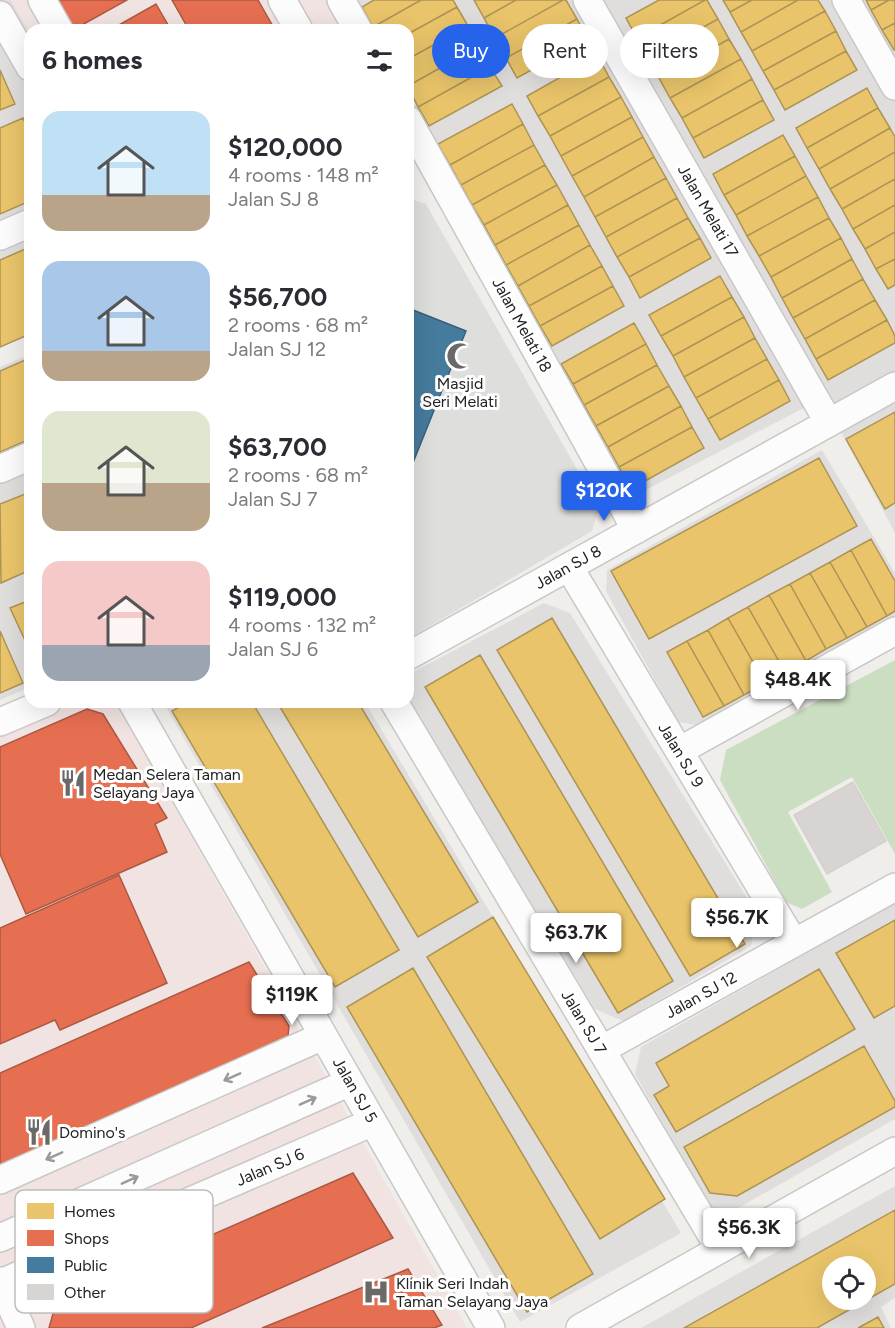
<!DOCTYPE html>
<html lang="en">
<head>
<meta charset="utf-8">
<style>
	:root { --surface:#fff; --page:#f2f2f3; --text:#2b2b33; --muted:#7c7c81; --accent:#2563eb }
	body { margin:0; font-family:Figtree,sans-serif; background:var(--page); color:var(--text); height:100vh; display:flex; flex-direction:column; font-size:22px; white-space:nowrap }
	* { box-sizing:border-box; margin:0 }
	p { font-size:20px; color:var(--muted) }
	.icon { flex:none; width:33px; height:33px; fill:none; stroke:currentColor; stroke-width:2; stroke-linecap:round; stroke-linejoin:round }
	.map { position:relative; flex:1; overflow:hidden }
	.sheet { position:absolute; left:24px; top:24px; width:390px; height:684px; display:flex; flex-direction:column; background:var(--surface); border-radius:18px; box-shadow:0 6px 24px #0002 }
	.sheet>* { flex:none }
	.guide { position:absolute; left:432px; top:24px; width:372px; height:54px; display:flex; gap:12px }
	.controls { position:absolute; left:822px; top:1256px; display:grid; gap:12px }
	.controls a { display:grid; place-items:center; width:54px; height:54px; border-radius:50%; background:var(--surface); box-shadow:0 6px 24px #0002; font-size:30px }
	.price { position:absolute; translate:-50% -51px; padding:0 14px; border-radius:6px; background:#fff; color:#222; font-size:20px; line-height:39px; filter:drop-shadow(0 2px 3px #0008) }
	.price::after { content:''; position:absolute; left:50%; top:36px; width:18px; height:14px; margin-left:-9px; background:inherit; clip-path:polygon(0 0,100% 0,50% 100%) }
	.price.selected { background:var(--accent); color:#fff }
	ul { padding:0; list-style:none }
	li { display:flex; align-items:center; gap:18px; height:150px; padding:0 18px }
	li span { display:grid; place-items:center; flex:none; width:168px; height:120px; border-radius:18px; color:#555 }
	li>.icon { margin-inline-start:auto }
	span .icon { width:72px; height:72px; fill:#fffc; stroke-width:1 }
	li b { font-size:26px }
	h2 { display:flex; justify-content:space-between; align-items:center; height:72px; padding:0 18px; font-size:26px }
	.pill { padding:0 21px; border-radius:27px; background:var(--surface); box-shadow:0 6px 24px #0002; font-size:21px; line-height:54px }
	.pill.selected { background:var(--accent); color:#fff }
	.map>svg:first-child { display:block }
	.residential { fill:#dfdedc; fill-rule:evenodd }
	.commercial { fill:#f1e3e1 }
	.religious { fill:#dededc }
	.forest { fill:#cbdec1 }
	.homes { fill:#e9c46a; stroke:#ad9354; stroke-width:1.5; fill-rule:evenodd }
	.shops { fill:#e76f51; stroke:#ac5843; stroke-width:1.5 }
	.public { fill:#457b9d; stroke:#3a6078; stroke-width:1.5 }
	.building { fill:#d7d4d2; stroke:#d3d0cc; stroke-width:1.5 }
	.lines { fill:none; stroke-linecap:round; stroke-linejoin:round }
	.minor-casing { stroke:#c9c8c7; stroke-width:30 }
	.minor { stroke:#fdfcfc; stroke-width:27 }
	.oneway { stroke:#9a9a9a }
	.labels { text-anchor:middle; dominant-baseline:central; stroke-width:6; stroke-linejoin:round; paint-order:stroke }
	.street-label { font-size:16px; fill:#222; stroke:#fff }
	.poi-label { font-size:16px; fill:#222; stroke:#fff; text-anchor:start }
	.key { fill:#fff; stroke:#bdbdbd; stroke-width:1.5 }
	.key-label { font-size:16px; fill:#222 }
</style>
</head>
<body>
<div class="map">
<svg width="895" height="1328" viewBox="0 0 895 1328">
	<rect width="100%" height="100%" fill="#f0eeeb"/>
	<path class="residential" d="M0,0H11L30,32V334L0,348Z
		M325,0H895V533L823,398L609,509L408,148V30H342Z
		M30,354V687L0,700V367Z
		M822,450L895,573V622L701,726L678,722L606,591L607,570Z
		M544,603L570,613L757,914L751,946L623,1021L595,1009L408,700L411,673Z
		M163,702H365L681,1233L520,1322Z
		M895,903V1119L738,1208L712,1210L635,1074L641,1047Z
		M895,1186V1298L881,1307L891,1328H641ZM832,1266H866V1299H832Z"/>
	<path class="commercial" d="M11,0H325L342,30H30V32Z
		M79,702H116L467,1328H0V737Z"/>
	<path class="religious" d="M408,198L426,204L599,508L592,531L408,639Z"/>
	<path class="forest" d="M895,660V854L852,777L788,812L832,892L802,909L786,902L720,780L726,750Z"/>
	<path class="homes" d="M374,0H421L373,27L362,7Z
		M421,0H453L457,7L408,34V30H375L373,27Z
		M474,0H516L484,18Z
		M516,0H563L495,38L484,18Z
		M563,0H566L577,19L506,58L495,38Z
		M659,0H705L637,38L626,18Z
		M705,0H707L718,19L648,58L637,38Z
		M723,0H752L730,12Z
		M752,0H798L741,32L730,12Z
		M798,0H818L825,11L752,51L741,32Z
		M866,0H889L871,10Z
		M889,0H895V23L882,30L871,10Z
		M457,7L468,26L408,59V34Z
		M825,11L836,31L763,71L752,51Z
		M577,19L588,39L517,78L506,58Z
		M718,19L729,39L659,78L648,58Z
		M895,23V50H894L882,30Z
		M468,26L479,46L408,86V59Z
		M836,31L846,51L774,90L763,71Z
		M729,39L741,59L670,98L659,78Z
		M479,46L490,67L418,107L408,86Z
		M846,51L857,70L785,110L774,90Z
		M598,56L609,77L538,116L527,96Z
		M741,59L752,79L682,118L670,98Z
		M490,67L502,86L429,126L418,107Z
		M0,70L15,104L0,110Z
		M609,77L621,97L550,136L538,116Z
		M752,79L763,100L693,138L682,118Z
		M867,88L878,108L807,148L796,128Z
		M621,97L632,117L561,156L550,136Z
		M763,100L774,120L704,158L693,138Z
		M512,104L523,124L450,165L438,144Z
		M878,108L890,128L819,169L807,148Z
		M632,117L643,137L572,176L561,156Z
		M23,118L30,134V201L0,214V128Z
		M523,124L534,145L461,185L450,165Z
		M890,128L895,137V152L830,189L819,169Z
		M783,135L795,156L724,195L713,174Z
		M643,137L654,157L584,197L572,176Z
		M534,145L545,165L472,205L461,185Z
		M895,152V179L842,209L830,189Z
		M795,156L806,176L736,215L724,195Z
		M654,157L666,178L595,217L584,197Z
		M545,165L557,185L484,225L472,205Z
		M806,176L818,197L747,236L736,215Z
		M666,178L677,198L606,237L595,217Z
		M895,179V205L853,229L842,209Z
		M557,185L568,205L495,245L484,225Z
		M818,197L829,218L759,256L747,236Z
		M677,198L688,218L617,257L606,237Z
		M568,205L579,225L506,265L495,245Z
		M895,205V232L865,249L853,229Z
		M688,218L700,238L629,277L617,257Z
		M829,218L841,238L771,277L759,256Z
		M579,225L590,245L518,286L506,265Z
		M895,232V259L876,269L865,249Z
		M700,238L711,258L640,298L629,277Z
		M841,238L852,259L782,298L771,277Z
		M590,245L602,266L529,306L518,286Z
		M30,247V334L0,347V260Z
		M852,259L863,279L793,318L782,298Z
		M895,259V285L888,289L876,269Z
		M602,266L613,286L540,326L529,306Z
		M720,276L732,297L661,336L649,315Z
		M863,279L875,300L805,339L793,318Z
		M613,286L624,306L552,346L540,326Z
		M732,297L744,317L673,356L661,336Z
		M875,300L887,320L816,359L805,339Z
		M744,317L755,338L684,377L673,356Z
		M887,320L895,336V343L828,380L816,359Z
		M634,323L646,344L573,384L561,364Z
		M755,338L767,359L696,398L684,377Z
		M646,344L657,365L584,405L573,384Z
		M30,358V439L0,452V371Z
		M767,359L779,380L708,419L696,398Z
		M657,365L669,386L596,426L584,405Z
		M779,380L790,401L720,440L708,419Z
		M669,386L681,406L608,447L596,426Z
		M681,406L692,427L619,467L608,447Z
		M895,412V503L885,509L846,439Z
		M692,427L704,448L631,489L619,467Z
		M819,458L857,526L649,639L611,571Z
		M30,492V570L1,583L0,504Z
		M871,539L895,581V611L887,616L851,550Z
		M851,550L887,616L867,627L830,562Z
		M830,562L867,627L847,638L810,573Z
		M810,573L847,638L826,649L790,584Z
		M790,584L826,649L806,661L769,595Z
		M769,595L806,661L785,672L748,607Z
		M30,600V651L10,608Z
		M748,607L785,672L765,683L728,618Z
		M552,618L745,944L690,976L497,650Z
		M728,618L765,683L744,695L708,630Z
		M708,630L744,695L724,706L687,641Z
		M0,631L23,683L0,693Z
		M687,641L724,706L703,717L667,652Z
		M480,655L673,981L618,1013L425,687Z
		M188,702H252L399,950L335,987L172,711Z
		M277,702H358L478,902L418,937Z
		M493,917L665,1199L600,1239L427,957Z
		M895,920V1006L874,1018L836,953Z
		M413,968L593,1274L527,1312L347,1007Z
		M819,969L855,1029L676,1132L654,1095L669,1086L656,1063Z
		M864,1046L895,1101V1107L737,1196L710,1193L684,1147Z
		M895,1210V1284L817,1328H684ZM832,1266H866V1299H832Z
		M878,1317L884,1328H858Z"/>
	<path class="shops" d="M55,0H127L73,30Z
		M172,0H258L275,30H189Z
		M156,4L171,30H110Z
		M87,709L103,714L167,818L155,824L167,852L26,914L0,854V747Z
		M119,875L167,983L60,1030L55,1020L0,1044V928Z
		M249,962L289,1026L288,1036L0,1164V1073Z
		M353,1173L393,1238L191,1328H49L56,1303Z
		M408,1269L442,1325L434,1328H262Z"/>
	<path class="public" d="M408,308L466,331L408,475Z"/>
	<path class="building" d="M853,782L886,841L827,874L794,815Z"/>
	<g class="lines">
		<defs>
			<path id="minor" d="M42,0L59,30
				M282,0L299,30
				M341,0L358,30
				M587,0L829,423
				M846,0L895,86
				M0,15L30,67
				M408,120L636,530
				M0,236L30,223
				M0,469L30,456
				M569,567L794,943
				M408,656L895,386
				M132,702L491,1328
				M394,702L720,1249
				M0,722L47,702
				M679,751L895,631
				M601,1050L895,887
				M0,1180L323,1036
				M0,1238L350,1082
				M0,1281L21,1328
				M1,1283L373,1122
				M580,1328L895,1151"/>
		</defs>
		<use href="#minor" class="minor-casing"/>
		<use href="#minor" class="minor"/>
	</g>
	<defs><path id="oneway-shaft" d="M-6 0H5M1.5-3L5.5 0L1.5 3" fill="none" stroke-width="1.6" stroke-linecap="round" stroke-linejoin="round" transform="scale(1.5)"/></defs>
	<g class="oneway">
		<use href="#oneway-shaft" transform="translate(232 1077) rotate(156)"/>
		<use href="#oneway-shaft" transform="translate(308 1101) rotate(-24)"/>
		<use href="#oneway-shaft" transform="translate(54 1156) rotate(156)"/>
		<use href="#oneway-shaft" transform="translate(130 1180) rotate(-24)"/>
	</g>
	<defs>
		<symbol id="mosque-bare" viewBox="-9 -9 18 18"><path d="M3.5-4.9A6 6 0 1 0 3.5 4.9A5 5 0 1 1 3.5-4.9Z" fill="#6a6968" stroke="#fff" stroke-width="2.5" paint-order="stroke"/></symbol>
		<symbol id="restaurant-bare" viewBox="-9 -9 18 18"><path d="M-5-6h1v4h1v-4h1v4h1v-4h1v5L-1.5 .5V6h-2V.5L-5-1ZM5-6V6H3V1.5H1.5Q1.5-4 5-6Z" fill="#6a6968" stroke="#fff" stroke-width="2.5" paint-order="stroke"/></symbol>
		<symbol id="hospital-bare" viewBox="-9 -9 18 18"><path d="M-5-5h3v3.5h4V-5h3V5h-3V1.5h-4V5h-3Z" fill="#6a6968" stroke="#fff" stroke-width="2.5" paint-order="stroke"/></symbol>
	</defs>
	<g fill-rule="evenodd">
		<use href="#mosque-bare" x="441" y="337" width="38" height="38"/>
		<use href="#restaurant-bare" x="54" y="764" width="38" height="38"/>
		<use href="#restaurant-bare" x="20" y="1113" width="38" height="38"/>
		<use href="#hospital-bare" x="357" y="1273" width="38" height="38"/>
	</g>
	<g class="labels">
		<g class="street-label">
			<text transform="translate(708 211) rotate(60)">Jalan Melati 17</text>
			<text transform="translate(522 325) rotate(61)">Jalan Melati 18</text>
			<text transform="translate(568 567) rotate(-29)">Jalan SJ 8</text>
			<text transform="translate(681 755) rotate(59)">Jalan SJ 9</text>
			<text transform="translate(701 995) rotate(-29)">Jalan SJ 12</text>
			<text transform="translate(584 1022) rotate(59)">Jalan SJ 7</text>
			<text transform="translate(355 1090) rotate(60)">Jalan SJ 5</text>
			<text transform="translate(270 1167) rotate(-23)">Jalan SJ 6</text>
		</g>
		<g class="poi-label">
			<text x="460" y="383" text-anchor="middle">Masjid<tspan x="460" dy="18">Seri Melati</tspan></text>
			<text x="93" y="774">Medan Selera Taman<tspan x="93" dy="18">Selayang Jaya</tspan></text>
			<text x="59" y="1132">Domino's</text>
			<text x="396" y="1283">Klinik Seri Indah<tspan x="396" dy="18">Taman Selayang Jaya</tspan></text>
		</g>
	</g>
	<rect x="15" y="1190" width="198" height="123" rx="9" class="key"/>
	<rect x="27" y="1203" width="27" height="16" fill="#e9c46a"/>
	<rect x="27" y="1230" width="27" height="16" fill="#e76f51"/>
	<rect x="27" y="1257" width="27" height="16" fill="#457b9d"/>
	<rect x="27" y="1284" width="27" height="16" fill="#d7d4d2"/>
	<g class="key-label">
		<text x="64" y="1217">Homes</text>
		<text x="64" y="1244">Shops</text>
		<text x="64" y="1271">Public</text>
		<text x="64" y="1298">Other</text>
	</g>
</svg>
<div class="controls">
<a><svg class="icon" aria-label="locate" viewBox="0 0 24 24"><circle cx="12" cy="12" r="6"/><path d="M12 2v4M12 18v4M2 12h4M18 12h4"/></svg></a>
</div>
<b class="price selected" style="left:604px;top:522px">$120K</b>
<b class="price" style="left:798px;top:711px">$48.4K</b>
<b class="price" style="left:737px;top:949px">$56.7K</b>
<b class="price" style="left:576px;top:964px">$63.7K</b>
<b class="price" style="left:292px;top:1026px">$119K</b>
<b class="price" style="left:749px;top:1259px">$56.3K</b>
<div class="guide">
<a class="pill selected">Buy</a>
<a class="pill">Rent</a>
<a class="pill">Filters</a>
</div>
<section class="sheet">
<h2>6 homes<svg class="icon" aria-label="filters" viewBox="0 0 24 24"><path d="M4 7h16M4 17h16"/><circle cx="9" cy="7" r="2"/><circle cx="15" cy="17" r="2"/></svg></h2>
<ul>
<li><span style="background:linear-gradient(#bfe0f5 70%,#b9a48a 0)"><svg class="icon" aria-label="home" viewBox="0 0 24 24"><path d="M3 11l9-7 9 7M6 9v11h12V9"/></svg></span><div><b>$120,000</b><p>4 rooms · 148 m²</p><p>Jalan SJ 8</p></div></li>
<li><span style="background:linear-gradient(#a9c7e8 75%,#b9a48a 0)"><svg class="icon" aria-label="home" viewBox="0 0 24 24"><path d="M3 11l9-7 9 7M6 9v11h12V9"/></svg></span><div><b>$56,700</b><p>2 rooms · 68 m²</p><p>Jalan SJ 12</p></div></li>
<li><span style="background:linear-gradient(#dfe7d0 60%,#b9a48a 0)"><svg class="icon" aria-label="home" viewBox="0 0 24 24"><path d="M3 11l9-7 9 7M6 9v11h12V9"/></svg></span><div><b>$63,700</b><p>2 rooms · 68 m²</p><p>Jalan SJ 7</p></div></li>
<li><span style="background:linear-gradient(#f6c9c9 70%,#9aa5b1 0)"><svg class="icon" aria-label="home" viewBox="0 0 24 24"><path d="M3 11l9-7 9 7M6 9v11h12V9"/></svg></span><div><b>$119,000</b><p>4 rooms · 132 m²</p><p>Jalan SJ 6</p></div></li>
</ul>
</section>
</div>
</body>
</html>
